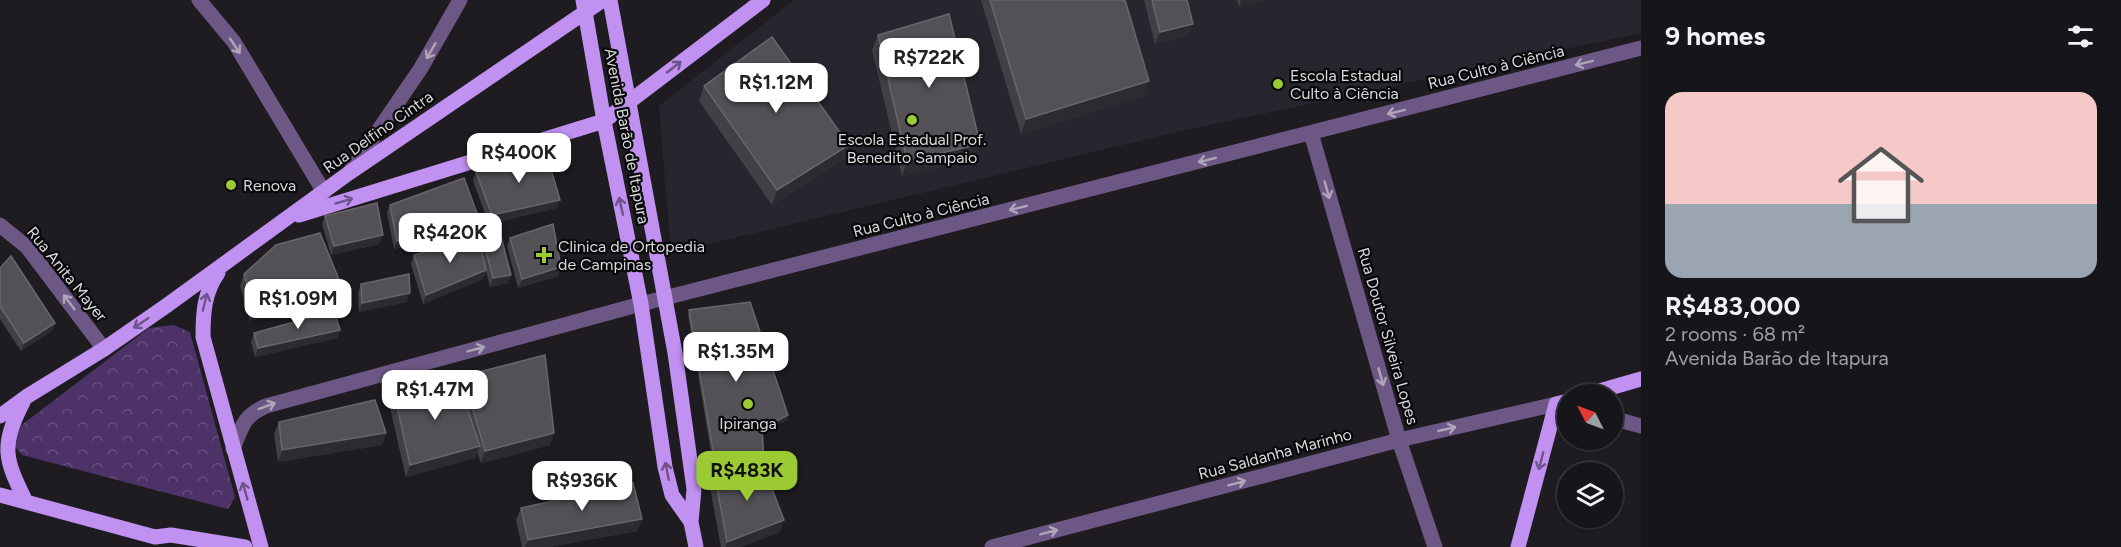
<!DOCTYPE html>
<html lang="en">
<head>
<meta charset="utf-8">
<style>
	:root { --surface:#161519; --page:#232226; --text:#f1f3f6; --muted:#9e9fa2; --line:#353438; --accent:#9cca32 }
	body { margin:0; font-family:Figtree,sans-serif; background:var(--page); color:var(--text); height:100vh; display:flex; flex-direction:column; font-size:22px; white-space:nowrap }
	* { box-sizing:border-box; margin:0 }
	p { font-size:20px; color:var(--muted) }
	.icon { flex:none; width:33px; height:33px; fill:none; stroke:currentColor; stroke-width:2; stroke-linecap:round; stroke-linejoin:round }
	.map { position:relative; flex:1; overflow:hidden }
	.drawer { display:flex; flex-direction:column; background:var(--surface); width:480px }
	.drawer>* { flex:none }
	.needle { width:39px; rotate:312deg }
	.fabs { position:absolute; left:1557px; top:384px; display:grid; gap:12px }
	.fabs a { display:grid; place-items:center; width:66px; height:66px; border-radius:50%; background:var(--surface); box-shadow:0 2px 4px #0004,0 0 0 2px var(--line); font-size:30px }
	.price { position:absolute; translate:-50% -51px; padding:0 14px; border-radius:12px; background:#fff; color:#222; font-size:20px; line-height:39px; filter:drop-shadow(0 2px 3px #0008) }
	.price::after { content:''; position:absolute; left:50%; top:36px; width:18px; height:14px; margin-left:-9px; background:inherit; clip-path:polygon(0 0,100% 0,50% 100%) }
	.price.current { background:var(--accent); color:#111 }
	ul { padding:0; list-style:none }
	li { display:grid; align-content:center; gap:12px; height:318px; padding:0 24px }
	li+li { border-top:2px solid var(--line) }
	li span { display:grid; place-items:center; height:186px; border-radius:18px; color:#555 }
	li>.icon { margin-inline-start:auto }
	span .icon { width:108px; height:108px; fill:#fffc; stroke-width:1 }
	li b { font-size:26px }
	h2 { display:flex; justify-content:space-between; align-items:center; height:72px; padding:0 24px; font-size:26px }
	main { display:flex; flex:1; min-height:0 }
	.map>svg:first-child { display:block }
	.built { fill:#29252e }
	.park { fill:url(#park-crowns) }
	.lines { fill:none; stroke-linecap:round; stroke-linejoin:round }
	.minor { stroke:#6d5885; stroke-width:15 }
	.major { stroke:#c091f1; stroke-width:15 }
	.wall { fill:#424045 }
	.shaded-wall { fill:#2d2b30 }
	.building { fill:#535156; stroke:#68666b; stroke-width:1.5 }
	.oneway { stroke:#aea5b9 }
	.oneway2 { stroke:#6d5389 }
	.poi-dot { fill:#9cca32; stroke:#080709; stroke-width:2 }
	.labels { text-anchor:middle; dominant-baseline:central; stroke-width:4.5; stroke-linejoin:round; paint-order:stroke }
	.street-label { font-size:16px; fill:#dad9dc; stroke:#080709 }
	.poi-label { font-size:16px; fill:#dad9dc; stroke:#080709; text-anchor:start }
</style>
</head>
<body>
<main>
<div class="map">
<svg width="1641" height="547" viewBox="0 0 1641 547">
	<defs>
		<pattern id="park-crowns" width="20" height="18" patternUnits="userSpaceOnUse" patternTransform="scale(1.5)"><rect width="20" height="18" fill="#4d3268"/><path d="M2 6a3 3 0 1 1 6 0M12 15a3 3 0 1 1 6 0" fill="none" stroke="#664f7d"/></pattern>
	</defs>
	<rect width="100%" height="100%" fill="#1e1c21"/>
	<path class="built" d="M794,0H1641V33L1168,134L671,253L659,106Z"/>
	<path class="park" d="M174,325L190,332L235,497L228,509L22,455L13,444L15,430L149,328Z"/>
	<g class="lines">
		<path class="minor" d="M199,0L234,42L324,192
			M1311,133L1399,440L1435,547
			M350,172L421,68L460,0
			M0,225L27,247L104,349
			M1612,418L1641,426
			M233,449C242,427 243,416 266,406L641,304L1641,48
			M992,547L1399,440L1556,404L1568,407"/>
		<path class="major" d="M583,0L604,121L641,304L665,467L672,495L691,522
			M610,0L675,353L694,489L691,522L696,547
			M299,215L604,121L763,0
			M218,273C204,293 203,313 203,337L261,547
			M1589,394L1641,379
			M23,402C0,447 5,459 26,502
			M0,416L26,397L104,349L166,306L349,173L603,0
			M0,495L155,537L171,535L245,547
			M1518,547L1556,404L1568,401"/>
	</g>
	<path class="wall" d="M981,0H1125L1144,96L1021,134Z
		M1144,0H1187L1188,36L1155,44Z
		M1237,0H1265L1239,7Z
		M878,35L980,144L975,158L902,176L872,50Z
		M704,86L849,145L844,159L772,205L699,101Z
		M476,172L560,200L556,208L489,224L473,181Z
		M390,205L475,228L394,249L387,213Z
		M325,216L383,235L379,244L331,255L322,224Z
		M480,229L511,275L508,283L490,287L486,271L483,279L423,304L411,264L414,255L477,237Z
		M510,238L561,267L558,276L518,288L507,246Z
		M0,268L55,323L52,331L21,351L0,319Z
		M244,274L340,282L336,294L250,321L240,286Z
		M361,284L410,293L406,302L359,312L358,293Z
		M689,310L788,415L787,420L762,431V464L752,467L780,532L740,547H721L710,488L715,476L688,315Z
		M340,330L337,338L255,357L251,342L254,333Z
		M463,376L550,445L481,463L477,452L475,458L406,477L389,404L394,392L459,386Z
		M279,422L386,433L382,445L278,462L274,434Z
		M521,508L642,519L637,531L549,547H522L516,520Z"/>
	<path class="shaded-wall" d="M1241,0H1265L1239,7Z
		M1193,24L1188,36L1155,44L1160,32Z
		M1149,81L1144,96L1021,134L1026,119Z
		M980,144L975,158L902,176L907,161Z
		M849,145L844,159L772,205L777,190Z
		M560,200L556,208L489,224L492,215Z
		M479,219L475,228L394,249L397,241Z
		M383,235L379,244L331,255L334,246Z
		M561,267L558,276L518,288L522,279Z
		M486,270L483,279L423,304L426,295Z
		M511,275L508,283L490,287L493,278Z
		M340,282L336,294L250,321L254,308Z
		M410,293L406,302L359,312L362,303Z
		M55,323L52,331L21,351L24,343Z
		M340,330L337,338L255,357L258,348Z
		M788,415L787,420L760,432L762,428Z
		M386,433L382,445L278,462L282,450Z
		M554,433L550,445L481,463L485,451Z
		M480,446L475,458L406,477L410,465Z
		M764,460L762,464L716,478L717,474Z
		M642,519L637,531L549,547H525L528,540Z
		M784,520L780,532L740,547H725L727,542Z"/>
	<path class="building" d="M990,0H1125L1149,81L1026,119Z
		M1152,0H1187L1193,24L1160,32Z
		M949,14L980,144L907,161L878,35Z
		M772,37L849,145L777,190L704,86Z
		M546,152L560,200L492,215L476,172Z
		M464,178L479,219L397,241L390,205Z
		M377,203L383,235L334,246L325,216Z
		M553,224L561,267L522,279L510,238Z
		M498,225L511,275L493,278L480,229Z
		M320,233L340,282L254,308L244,274L276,245Z
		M478,236L486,270L426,295L414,255Z
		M11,256L55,323L24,343L0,306V268Z
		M409,274L410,293L362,303L361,284Z
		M750,302L788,415L762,428L764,460L717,474L689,310Z
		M334,311L340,330L258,348L254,333Z
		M545,355L554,433L485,451L463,376Z
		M457,379L480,446L410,465L394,392Z
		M375,400L386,433L282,450L279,422Z
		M763,465L784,520L727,542L715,476Z
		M633,483L642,519L528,540L521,508Z"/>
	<defs><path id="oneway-shaft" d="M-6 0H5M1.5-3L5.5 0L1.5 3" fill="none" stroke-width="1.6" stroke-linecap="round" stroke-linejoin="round" transform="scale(1.5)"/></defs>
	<g class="oneway">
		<use href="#oneway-shaft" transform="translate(235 46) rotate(56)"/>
		<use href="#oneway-shaft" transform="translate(431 51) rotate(120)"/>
		<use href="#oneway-shaft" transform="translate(1584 63) rotate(166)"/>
		<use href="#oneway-shaft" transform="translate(1396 112) rotate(166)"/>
		<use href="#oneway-shaft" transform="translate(1207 160) rotate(166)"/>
		<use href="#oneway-shaft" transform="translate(1327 190) rotate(74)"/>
		<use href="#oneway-shaft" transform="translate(1018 208) rotate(166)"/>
		<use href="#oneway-shaft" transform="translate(69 302) rotate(-127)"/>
		<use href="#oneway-shaft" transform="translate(476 349) rotate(-15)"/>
		<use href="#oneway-shaft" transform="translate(1381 377) rotate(74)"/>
		<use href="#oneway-shaft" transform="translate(267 406) rotate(-20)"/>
		<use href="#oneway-shaft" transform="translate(1447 429) rotate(-13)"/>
		<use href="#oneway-shaft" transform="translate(1237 483) rotate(-15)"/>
		<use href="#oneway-shaft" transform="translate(1049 532) rotate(-15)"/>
	</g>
	<g class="oneway2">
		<use href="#oneway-shaft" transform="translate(674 67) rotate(-38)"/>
		<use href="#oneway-shaft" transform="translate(344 201) rotate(-17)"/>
		<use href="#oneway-shaft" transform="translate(621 206) rotate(-102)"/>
		<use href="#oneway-shaft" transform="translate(205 302) rotate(-76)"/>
		<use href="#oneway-shaft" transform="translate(141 323) rotate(146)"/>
		<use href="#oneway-shaft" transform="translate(1541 461) rotate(105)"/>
		<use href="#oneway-shaft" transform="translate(667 471) rotate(-101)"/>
		<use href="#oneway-shaft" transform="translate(245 491) rotate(-106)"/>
	</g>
	<g class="poi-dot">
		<circle cx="1278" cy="84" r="6"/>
		<circle cx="912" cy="120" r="6"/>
		<circle cx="231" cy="185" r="6"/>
		<path d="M541 246h6v6h6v6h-6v6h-6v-6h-6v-6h6z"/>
		<circle cx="748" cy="404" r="6"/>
	</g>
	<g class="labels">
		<g class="street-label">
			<text transform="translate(1496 67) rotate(-14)">Rua Culto à Ciência</text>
			<text transform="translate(378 132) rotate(-35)">Rua Delfino Cintra</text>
			<text transform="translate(627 136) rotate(79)">Avenida Barão de Itapura</text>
			<text transform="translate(921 215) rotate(-14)">Rua Culto à Ciência</text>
			<text transform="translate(67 274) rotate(51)">Rua Anita Mayer</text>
			<text transform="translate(1388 336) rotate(74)">Rua Doutor Silveira Lopes</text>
			<text transform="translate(1275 454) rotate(-15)">Rua Saldanha Marinho</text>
		</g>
		<g class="poi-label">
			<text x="1290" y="75">Escola Estadual<tspan x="1290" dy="18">Culto à Ciência</tspan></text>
			<text x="912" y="139" text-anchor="middle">Escola Estadual Prof.<tspan x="912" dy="18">Benedito Sampaio</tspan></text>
			<text x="243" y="185">Renova</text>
			<text x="558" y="246">Clinica de Ortopedia<tspan x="558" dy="18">de Campinas</tspan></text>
			<text x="748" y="423" text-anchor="middle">Ipiranga</text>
		</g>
	</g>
</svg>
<div class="fabs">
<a><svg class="needle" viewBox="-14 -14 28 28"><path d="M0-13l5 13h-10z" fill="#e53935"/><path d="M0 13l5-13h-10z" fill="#9e9fa2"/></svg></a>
<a><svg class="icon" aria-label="layers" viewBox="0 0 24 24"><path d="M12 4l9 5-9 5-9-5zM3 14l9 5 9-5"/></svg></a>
</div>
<b class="price" style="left:929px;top:89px">R$722K</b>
<b class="price" style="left:776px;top:114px">R$1.12M</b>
<b class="price" style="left:519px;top:184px">R$400K</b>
<b class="price" style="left:450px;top:264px">R$420K</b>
<b class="price" style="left:298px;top:330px">R$1.09M</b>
<b class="price" style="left:736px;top:383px">R$1.35M</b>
<b class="price" style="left:435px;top:421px">R$1.47M</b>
<b class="price current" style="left:747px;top:502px">R$483K</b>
<b class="price" style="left:582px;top:512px">R$936K</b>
</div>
<section class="drawer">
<h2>9 homes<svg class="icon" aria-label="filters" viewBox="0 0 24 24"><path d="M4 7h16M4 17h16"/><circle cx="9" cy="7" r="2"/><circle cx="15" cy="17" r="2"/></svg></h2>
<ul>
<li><span style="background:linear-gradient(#f6c9c9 60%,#9aa5b1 0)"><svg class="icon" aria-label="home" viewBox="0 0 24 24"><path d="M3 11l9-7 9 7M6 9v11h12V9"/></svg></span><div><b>R$483,000</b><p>2 rooms · 68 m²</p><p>Avenida Barão de Itapura</p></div></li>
</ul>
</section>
</main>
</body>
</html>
